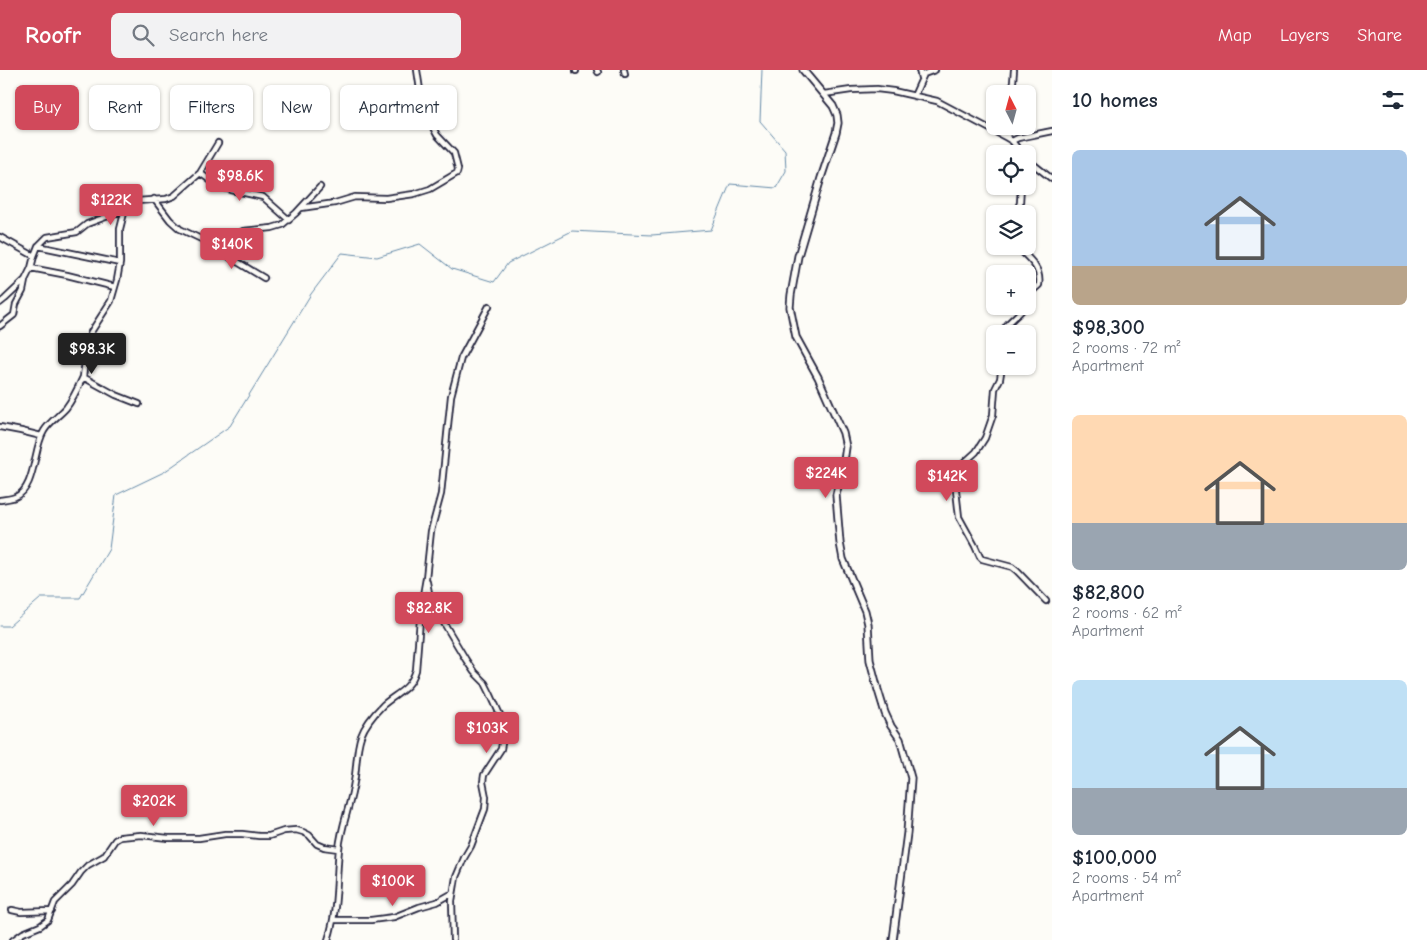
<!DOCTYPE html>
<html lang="en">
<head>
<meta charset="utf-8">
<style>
	:root { --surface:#fff; --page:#f2f2f3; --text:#1f2937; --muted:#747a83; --accent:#d1495b }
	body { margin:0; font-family:"Comic Neue",sans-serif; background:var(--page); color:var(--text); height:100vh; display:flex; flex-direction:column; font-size:19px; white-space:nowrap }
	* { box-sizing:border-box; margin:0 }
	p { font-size:16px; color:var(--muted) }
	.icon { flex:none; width:28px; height:28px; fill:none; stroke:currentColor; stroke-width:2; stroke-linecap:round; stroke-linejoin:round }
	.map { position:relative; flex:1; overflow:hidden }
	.drawer { display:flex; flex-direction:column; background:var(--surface); width:375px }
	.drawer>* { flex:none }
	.guide { position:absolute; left:15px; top:15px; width:475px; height:45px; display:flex; gap:10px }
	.needle { width:32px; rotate:354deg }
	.tools { position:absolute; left:986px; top:15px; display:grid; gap:10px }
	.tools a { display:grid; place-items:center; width:50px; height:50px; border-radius:8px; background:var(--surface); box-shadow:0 1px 4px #0004; font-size:25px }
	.price { position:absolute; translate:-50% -42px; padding:0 11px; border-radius:5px; background:var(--accent); color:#fff; font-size:16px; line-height:32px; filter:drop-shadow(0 1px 2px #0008) }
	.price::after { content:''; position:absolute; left:50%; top:30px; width:15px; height:11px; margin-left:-8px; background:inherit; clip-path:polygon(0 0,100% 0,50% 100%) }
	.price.selected { background:#222; color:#fff }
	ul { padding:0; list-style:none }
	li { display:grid; align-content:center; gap:10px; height:265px; padding:0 20px }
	li span { display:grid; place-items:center; height:155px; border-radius:8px; color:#555 }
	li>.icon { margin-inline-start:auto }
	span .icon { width:90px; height:90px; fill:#fffc; stroke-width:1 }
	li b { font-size:21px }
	h2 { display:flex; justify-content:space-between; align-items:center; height:60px; padding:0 20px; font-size:21px }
	.pill { padding:0 18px; border-radius:8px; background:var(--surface); box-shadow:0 1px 4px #0004; font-size:18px; line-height:45px }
	.pill.selected { background:var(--accent); color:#fff }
	header { display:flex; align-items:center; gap:30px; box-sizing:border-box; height:70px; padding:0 25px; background:var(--accent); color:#fff }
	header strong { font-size:24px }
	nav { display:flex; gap:28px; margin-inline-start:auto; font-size:18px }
	.search { width:350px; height:45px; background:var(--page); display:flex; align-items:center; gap:12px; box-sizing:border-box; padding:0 18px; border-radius:8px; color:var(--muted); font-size:19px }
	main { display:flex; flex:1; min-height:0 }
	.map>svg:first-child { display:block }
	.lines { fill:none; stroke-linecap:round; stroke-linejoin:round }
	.stream { stroke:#6489a8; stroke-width:1 }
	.street-casing { stroke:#22223b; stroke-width:8 }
	.secondary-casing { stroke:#22223b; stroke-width:9 }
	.street { stroke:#fdfcf7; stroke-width:4.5 }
	.secondary { stroke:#fdfcf7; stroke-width:5.5 }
</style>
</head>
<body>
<header>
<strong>Roofr</strong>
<div class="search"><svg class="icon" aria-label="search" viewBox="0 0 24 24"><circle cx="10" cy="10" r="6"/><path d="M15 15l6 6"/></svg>Search here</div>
<nav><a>Map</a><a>Layers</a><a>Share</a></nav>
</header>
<main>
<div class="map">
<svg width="1052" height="870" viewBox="0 0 1052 870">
	<rect width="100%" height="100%" fill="#fdfcf7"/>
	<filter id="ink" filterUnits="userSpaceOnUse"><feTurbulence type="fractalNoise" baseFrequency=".02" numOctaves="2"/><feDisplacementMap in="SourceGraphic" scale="10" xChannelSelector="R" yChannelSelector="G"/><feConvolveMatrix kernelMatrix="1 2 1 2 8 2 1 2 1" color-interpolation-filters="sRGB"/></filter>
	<g filter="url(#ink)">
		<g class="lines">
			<path class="stream" d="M0,556H9L41,528H80L109,479L116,425L164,402L230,356L311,224L342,183L377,187L420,174L452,199L494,212L508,193L572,161L652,165L711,160L730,114L776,118L786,101L785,80L760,51L762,0"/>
			<defs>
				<path id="street" d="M576,0V1
					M597,0L598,2
					M624,0L625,4
					M919,0L921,8
					M824,24L851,20L877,19L893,21L937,31L1007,68L1012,71L1022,84
					M1012,24L1014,0
					M914,26L924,4L935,0
					M1007,68L1009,56
					M1012,71L1018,68L1052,61
					M1028,90L1052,109
					M200,103L218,116L231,120L263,127L289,150
					M154,129L170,150L180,159L203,170L212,174H218L227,172L243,161L272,158L282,155L296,143L320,117
					M301,138L335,133L355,127L386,128L414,124L430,119L457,103L458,99L454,83L437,65L429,50L417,34V28L420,20L417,0
					M1015,144L1020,133L1021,116
					M0,167L34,186
					M214,175L231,188L264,208
					M38,176L120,193
					M1016,176C1027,187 1042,197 1039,215L1030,223L1028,229
					M31,198L67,205L115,217
					M0,233L5,229L25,210L31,198L34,186L38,176L47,167L77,162L87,154L119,142L137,131L166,129L174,126L200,103L218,73
					M0,256L14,245L16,234L23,221L25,211
					M1002,264C1005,252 1018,247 1025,236
					M1002,296L1000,309L995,319L993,345L985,368L976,382L965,392L959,400L955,411L959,447L975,476L980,487L982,489L1012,497L1017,501L1046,531
					M83,307L116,325L139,334
					M0,357L21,361L41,366
					M0,430C5,429 11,429 15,427C36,419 33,378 44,361C49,352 59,346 66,338C73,329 78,318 83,307L87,276L91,262L111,231L117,210L120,193V159L125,139
					M427,512L429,523L435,538L466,590L474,602L485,613L490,623L501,647L504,662L501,679L484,705L483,712L486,727L485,739L471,776L464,788L456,807L452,831L453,870
					M12,840L21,842L52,841
					M333,850H371L394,847L419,837L437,832L453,823
					M13,870L23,863L40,856L48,850L55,832L72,815L81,802L88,795L104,786L115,770L120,767L141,765L168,768H199L225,764H242L259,766H269L284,761L296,760L303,762L309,765L317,774L324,777L339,779
					M328,870C338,840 336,809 339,779C341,756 351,734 354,712C357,697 356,680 361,666C365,655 375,643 383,635C398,622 410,620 416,600L421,537L426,508L431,461L441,424L451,326L461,288L489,236"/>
				<path id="secondary" d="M803,0L833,36L837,45L838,53L836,63L821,108L798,186L791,225L790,237L796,267L818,307L843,363L846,377L844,391L836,425L840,473L843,489L865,541L868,554L870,590L878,620L885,643L891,656L900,669L911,708L907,763L893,870"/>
			</defs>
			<use href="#street" class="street-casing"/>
			<use href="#secondary" class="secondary-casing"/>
			<use href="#street" class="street"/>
			<use href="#secondary" class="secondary"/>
		</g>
	</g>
</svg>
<div class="tools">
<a><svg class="needle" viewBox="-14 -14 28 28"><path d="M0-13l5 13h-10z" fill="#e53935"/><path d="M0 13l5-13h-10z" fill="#747a83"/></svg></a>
<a><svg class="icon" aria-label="locate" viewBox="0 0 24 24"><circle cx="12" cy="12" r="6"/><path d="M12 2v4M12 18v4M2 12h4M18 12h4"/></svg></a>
<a><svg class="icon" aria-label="layers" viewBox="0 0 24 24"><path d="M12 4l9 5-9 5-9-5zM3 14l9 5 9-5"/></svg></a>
<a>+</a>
<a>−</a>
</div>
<b class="price" style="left:240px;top:132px">$98.6K</b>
<b class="price" style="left:111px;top:156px">$122K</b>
<b class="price" style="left:232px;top:200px">$140K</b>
<b class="price selected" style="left:92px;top:305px">$98.3K</b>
<b class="price" style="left:826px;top:429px">$224K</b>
<b class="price" style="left:947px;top:432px">$142K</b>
<b class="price" style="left:429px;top:564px">$82.8K</b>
<b class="price" style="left:487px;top:684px">$103K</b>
<b class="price" style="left:154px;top:757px">$202K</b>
<b class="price" style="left:393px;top:837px">$100K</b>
<div class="guide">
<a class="pill selected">Buy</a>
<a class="pill">Rent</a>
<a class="pill">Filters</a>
<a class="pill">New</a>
<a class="pill">Apartment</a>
</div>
</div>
<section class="drawer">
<h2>10 homes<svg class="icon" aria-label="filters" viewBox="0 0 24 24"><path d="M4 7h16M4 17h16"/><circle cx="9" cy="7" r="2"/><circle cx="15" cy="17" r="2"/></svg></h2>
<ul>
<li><span style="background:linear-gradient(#a9c7e8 75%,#b9a48a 0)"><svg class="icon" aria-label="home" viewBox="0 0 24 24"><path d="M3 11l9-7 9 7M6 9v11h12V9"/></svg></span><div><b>$98,300</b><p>2 rooms · 72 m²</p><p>Apartment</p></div></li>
<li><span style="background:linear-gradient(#ffd9b3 70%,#9aa5b1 0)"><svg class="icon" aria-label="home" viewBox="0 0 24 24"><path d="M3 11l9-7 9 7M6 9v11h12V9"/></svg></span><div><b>$82,800</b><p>2 rooms · 62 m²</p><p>Apartment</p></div></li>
<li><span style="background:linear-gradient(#bfe0f5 70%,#9aa5b1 0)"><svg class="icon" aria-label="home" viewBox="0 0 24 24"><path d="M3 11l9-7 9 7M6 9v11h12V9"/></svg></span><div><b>$100,000</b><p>2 rooms · 54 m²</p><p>Apartment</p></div></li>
</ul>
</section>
</main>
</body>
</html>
